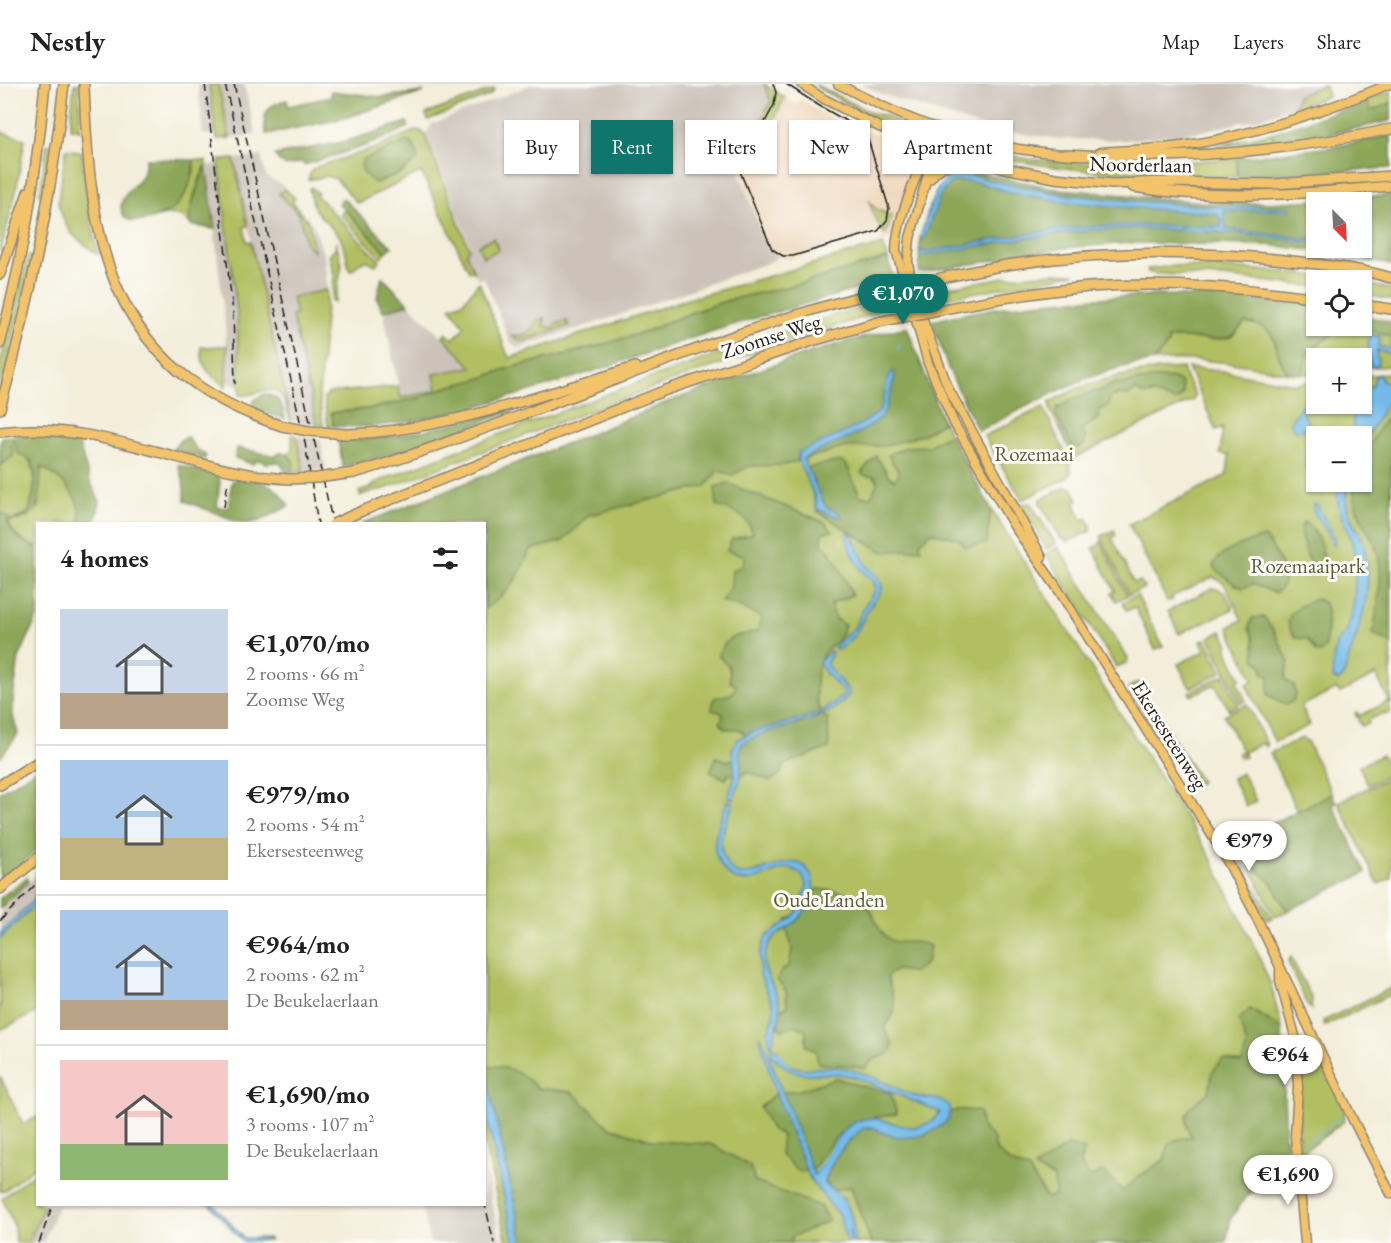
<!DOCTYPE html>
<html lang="en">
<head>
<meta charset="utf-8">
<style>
	:root { --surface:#fff; --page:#f6f6f6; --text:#202124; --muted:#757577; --line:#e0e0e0; --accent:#0f766e }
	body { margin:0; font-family:"EB Garamond",serif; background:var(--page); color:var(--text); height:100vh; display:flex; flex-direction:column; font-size:22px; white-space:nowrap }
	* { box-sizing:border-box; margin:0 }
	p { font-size:20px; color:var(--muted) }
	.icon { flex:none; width:33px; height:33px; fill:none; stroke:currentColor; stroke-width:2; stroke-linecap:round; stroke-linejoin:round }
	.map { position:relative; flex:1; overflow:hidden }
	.side { position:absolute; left:36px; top:438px; width:450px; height:684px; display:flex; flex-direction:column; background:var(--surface); border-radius:0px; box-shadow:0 2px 4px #0004 }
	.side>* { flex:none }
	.top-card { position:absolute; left:504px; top:36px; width:570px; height:54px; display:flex; gap:12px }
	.needle { width:39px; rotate:156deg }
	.tools { position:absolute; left:1306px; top:108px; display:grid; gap:12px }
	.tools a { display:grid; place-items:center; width:66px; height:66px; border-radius:0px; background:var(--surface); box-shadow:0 2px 4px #0004; font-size:30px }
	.price { position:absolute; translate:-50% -51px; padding:0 14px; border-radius:21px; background:#fff; color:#222; font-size:20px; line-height:39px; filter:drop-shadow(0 2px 3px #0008) }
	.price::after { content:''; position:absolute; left:50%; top:36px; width:18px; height:14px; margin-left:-9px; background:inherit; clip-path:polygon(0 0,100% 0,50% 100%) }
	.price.on { background:var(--accent); color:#fff }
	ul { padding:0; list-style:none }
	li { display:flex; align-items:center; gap:18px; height:150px; padding:0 24px }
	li+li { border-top:2px solid var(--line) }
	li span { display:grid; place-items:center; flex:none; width:168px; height:120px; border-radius:0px; color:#555 }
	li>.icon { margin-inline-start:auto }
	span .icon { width:72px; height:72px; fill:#fffc; stroke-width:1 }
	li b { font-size:26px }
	h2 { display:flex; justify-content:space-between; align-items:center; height:72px; padding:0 24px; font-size:26px }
	.tag { padding:0 21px; border-radius:0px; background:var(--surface); box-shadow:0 2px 4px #0004; font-size:21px; line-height:54px }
	.tag.on { background:var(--accent); color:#fff }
	header { display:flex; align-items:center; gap:36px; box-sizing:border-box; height:84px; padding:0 30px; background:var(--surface); border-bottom:2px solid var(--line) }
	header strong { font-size:28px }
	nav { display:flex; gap:33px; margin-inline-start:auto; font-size:21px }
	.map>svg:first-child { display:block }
	.built { fill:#eed6bb }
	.industrial { fill:#ccc2b9 }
	.green { fill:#b1bf62; stroke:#666e3f; stroke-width:1.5; fill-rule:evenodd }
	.forest { fill:#8ca658; stroke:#54613a; stroke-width:1.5; fill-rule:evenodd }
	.water { fill:#71b9e9; stroke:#466a82; stroke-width:1.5 }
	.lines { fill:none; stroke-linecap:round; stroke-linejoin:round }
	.stream { stroke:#71b9e9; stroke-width:1.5 }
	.major-casing { stroke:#88847a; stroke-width:11 }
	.highway-casing { stroke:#88847a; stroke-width:12 }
	.major { stroke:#f2c36a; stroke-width:8 }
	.highway { stroke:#f2c36a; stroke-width:9 }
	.tram { stroke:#1c1c1c; stroke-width:1.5 }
	.rail { stroke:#1c1c1c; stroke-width:1.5; stroke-dasharray:9 4.5; stroke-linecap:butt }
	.highway-bridge-casing { stroke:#88847a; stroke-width:12; stroke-linecap:butt }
	.highway-bridge { stroke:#f2c36a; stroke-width:9 }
	.labels { text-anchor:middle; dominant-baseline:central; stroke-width:6; stroke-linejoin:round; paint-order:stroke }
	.street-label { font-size:21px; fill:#1c1c1c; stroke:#fdfcf7 }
	.park-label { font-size:21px; fill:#585d38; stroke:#fdfcf7 }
</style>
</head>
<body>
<header>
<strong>Nestly</strong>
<nav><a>Map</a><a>Layers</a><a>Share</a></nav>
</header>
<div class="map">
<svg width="1391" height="1159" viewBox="0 0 1391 1159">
	<rect width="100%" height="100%" fill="#fdfcf7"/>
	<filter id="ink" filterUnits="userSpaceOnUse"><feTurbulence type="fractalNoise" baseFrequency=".0167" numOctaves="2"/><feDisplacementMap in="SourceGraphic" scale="12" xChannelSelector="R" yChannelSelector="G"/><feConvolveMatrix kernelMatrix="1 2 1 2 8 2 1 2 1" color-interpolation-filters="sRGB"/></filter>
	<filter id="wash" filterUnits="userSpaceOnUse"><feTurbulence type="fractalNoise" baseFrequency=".008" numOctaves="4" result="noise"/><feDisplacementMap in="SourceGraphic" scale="24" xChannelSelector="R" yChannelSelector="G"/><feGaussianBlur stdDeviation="1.35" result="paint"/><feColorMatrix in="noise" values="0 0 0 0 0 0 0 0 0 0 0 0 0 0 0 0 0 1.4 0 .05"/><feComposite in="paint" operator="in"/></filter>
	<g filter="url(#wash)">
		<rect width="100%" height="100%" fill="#f3edd9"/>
		<path class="built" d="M785,14L797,21L800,16L847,43L873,49L899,60L910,70L913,90L892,154L883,157L880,148L790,175L778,173L769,165L740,87L745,72H749L759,63Z"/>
		<path class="industrial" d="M198,0H244L256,51L217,55L216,50L203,51Z
			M533,0H766L785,14L759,63L749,72H745L741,80L740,91L766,160L778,173L770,178L608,235L518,264L510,258L484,194L477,195L466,169L470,161L426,49L432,40Z
			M862,0H1323L1328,12L1257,35L1192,49L1128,56L1059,55L1004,47L974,40L881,10Z
			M261,72L266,92L282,101L295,114L293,117L314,142L325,175L327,206L293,213L296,231L292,232L317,341L291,337L256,180L234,75Z
			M219,80L237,228L239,300L233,301L227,297L225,240L207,81Z
			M409,220L473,283L434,290L438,306L401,314L383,227Z
			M296,351L320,355L326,386L304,387Z
			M37,790V812L0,850V829Z
			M485,1087L501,1159H430L421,1121L484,1120Z
			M44,1121H58L43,1159H30Z"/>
		<path class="green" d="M74,0H79L80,46L70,44Z
			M209,0H218L230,54L217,55Z
			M764,0L785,14L759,63L747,73L743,70L746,69L744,62L746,58L750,59L771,17Z
			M816,1L874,30L885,31L913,43L906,45L883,36L873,35L818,4Z
			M1324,1L1328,12L1294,24L1297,12Z
			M494,5L493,8L490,11L428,36L426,30Z
			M1391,7V19L1371,27L1367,17Z
			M416,46L421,47L425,51L469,164L466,169L474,188L469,187L421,88L357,119L336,95L327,92L308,96L311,87L319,82L376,64Z
			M0,48L25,55L15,112L0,168Z
			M1272,49L1274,57L1216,62Z
			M953,58C978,64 1004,71 1029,75C1097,84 1169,79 1237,74V93C1141,93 1045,87 951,64Z
			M47,60L52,62L44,112L39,111Z
			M66,65L82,68L89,127L99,171C74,153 66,150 58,118Z
			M234,75L248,142L244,143L247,158H251L291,337C288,330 287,320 282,313C271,297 254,314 240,311L237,228L219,80L220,76Z
			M194,76L206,77V81C198,97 188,123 191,141C180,128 173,129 157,133L176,122L194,89Z
			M311,103L318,109L316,111L380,177L375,181L369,177H362L352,186H349L346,169L340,153L315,126L309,105Z
			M285,105L295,114L292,118L308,137L314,167L306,160L299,130L279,110Z
			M869,116L876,125L892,132L886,149L884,150L873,130Z
			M345,125L386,168L381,173L340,130Z
			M493,154L499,166L483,173L478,161Z
			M336,158L342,180L335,218H332L334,190L329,171L335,164Z
			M883,160L888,174L803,199L729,216L690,229L647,247L598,262L506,285L479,295L447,303L418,314L374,324L331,329L334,342H328L324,314L329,309L398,302L401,314L437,306L434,290L472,283L443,252L446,249L453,255L465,243L450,223L463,218L479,198L509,274L681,217Z
			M28,171L33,172L0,308V279Z
			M1174,182C1231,183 1287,187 1344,196H1317V203L1223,193L1157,190L1148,188L1147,185Z
			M1053,189L1075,190L935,216L932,206L1005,193Z
			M1362,199L1391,205V216L1362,210Z
			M327,206L319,312L323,342L317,341L292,232L296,231L292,213Z
			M893,219L894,222L879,226L869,232C705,281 545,344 384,405L373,407L360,412L359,408L371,403L379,397C540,335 700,272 865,222H878Z
			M545,234L544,242L554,244L556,240L567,237L569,242L523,257L518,256L512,252C524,252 532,250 536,238Z
			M1245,238C1287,245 1268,264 1288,289C1244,280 1199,273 1154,277L1168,260V254C1189,252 1216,261 1235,248C1239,246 1242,241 1245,238Z
			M1342,242H1358L1391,253V282L1362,284V274H1317V289L1303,290L1306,272L1308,269Z
			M907,243L935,321L951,352L991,425L1210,772L1257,868L1271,901L1282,945L1286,1074L1237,1117L1205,1159H507L484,1057V440H361L591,350L670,317L797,273L845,258Z
			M227,262L226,303C210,291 201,284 201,263Z
			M1183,284L1185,292L1195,311L1193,316L1074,374L1050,325V318C1091,294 1137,287 1183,284Z
			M1188,284L1223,287L1295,300L1317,297V320H1362V292L1391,289V621L1376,591L1340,609L1337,605L1301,622L1310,641L1275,658L1246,600L1254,596L1228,543L1242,536L1224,499L1213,493L1171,513L1173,516L1167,517L1129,440L1227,391L1229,371L1220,370L1223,343L1216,346ZM1317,352H1362V398H1317Z
			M1043,323L1070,379L1071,388L1067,394L1022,416L984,352Z
			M292,351H296L304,387L292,388L293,386L288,370L292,366Z
			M12,355H15C38,387 38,390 29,428L13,436L19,437L38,423L41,382C62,394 84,413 80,439L38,440L37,464C23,458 13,452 7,437H12L0,428V382L13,372Z
			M1066,403L1072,404L1078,416L1074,418L1082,436L1087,434L1091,442V447L1067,458L1065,455L1062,456L1040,419L1041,415Z
			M1030,419L1056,460L1046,465L1022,420Z
			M1114,446L1116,451L1112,454L1134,499L1140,497L1144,504L1129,511L1101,452Z
			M1101,457L1127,512L1116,517L1112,509L1115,507L1093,464L1100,460Z
			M1058,463L1128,575L1126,579L1116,583L1046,470Z
			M1212,504C1225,505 1228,514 1233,525L1179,550L1168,527Z
			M1137,511L1163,563L1155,565L1135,523L1127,527L1122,518Z
			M1222,547L1229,561L1226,563L1241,595L1237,597L1246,617L1241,619L1209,553Z
			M1206,555L1222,588L1190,604L1178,580L1205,567L1201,557Z
			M1224,591L1239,621L1229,626L1215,600L1191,612L1189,608Z
			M1138,598L1201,698L1191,704L1128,604Z
			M1388,618L1391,628L1385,631L1384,629L1368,636L1369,639L1361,642L1355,629L1357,628L1359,632Z
			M1247,620L1267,661L1265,663L1263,659L1243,668L1245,673L1241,674L1238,669L1242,667L1224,631Z
			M1302,654L1307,657L1332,710L1297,727L1270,669Z
			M1382,671L1391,690L1368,701L1359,682Z
			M1242,689L1256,717L1246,722L1232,694Z
			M1391,693V794L1378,800L1338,718Z
			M1223,743L1272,834L1267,836L1218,746Z
			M1246,775L1271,798L1287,827L1275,833Z
			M37,819V928L0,946V855Z
			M1291,873L1312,915L1311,925L1308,922L1288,878Z
			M1391,904V910L1325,942L1323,937Z
			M1298,957H1302L1301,960L1307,961L1308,958L1310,959L1313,962L1343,1023L1345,1033L1343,1038L1299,1071Z
			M0,992L23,1040L38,1033L37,1081L5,1106L0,1107Z
			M37,1087L38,1120L44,1121L29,1159H16L13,1139L2,1114Z"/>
		<path class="forest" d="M331,7L382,13L424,8L342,35L266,50C262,30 265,21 287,16L288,22L331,13Z
			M1367,17L1371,27L1391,19V37L1325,51L1274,57L1272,49Z
			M407,38L409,43L373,59L304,81L302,78L286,82L279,77L275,71L347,57Z
			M1391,51V84L1237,93V74L1331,63Z
			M405,58H410L415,63L418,75L401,89L375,99C367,92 359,88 362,76Z
			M146,75L194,76C193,93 188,111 175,123C164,133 123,149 121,124C121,109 137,102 143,89C145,85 145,79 146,75Z
			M206,81L215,145L191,141L189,131L192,120Z
			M973,88L1059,105L1204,118L1270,119L1391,111V181L1327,168L1267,161L1131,159L1065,164L919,189L920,154L922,155L936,114L946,99L972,91ZM1317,118H1362V164H1317Z
			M343,114L392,163L386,168L338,119Z
			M888,174L894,195C822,215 751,234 680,258C613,281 546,304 477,322C430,334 382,346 334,342L331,329L374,324L418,314L447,303L479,295L506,285L598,262L647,247L690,229L729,216L803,199Z
			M382,193L409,220L383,227L377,214Z
			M1159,211L1228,213L1317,222V242H1342L1308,269L1306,272L1303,290L1288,289C1268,265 1287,245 1245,238C1240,242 1237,248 1232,252C1217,260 1186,252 1168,254V260L1154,277C1089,285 1036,319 978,347L948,284L932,237C1006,218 1083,214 1159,211Z
			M1362,231L1391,238V253L1358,242H1362Z
			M907,243L943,338L924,350L884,362L846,363L784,381L750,382L732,391L718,387L706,402L589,431L563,457L530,466C518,495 511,507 485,525L484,440H361L591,350L670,317L797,273L845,258Z
			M1152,294C1162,294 1172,292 1181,299L1183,309L1179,315L1174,317L1155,310L1144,311L1135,306L1128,312L1120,310L1110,314L1108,322L1098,327L1099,334L1081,346L1085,351V360L1079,364L1072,362L1056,331L1057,324L1079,312L1101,306L1115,299L1126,300L1138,296L1145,297Z
			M265,310C280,312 283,322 285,335L250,323L255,315Z
			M519,322L520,324C462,345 404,370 343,383L338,356C399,357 460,338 519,322Z
			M1391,326V559L1373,550C1377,524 1384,493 1377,467C1368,440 1350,429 1355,398H1362C1362,369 1375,349 1391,326Z
			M25,351H53L77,353L89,395L100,418L95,439H80C83,414 62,394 41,383C39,411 45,437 7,437C13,452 23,458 37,464L38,531L19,574L13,616V632L18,650L0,674V428L12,436L21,434L29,429C32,415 41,388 30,376C27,373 20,371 17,369L15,355L12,356L13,372L0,382V359L2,353Z
			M945,352H951L991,425L987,459L966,463L959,455L931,448L920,459L921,465L883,468L817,427L806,384L840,377L847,381L860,412L871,413L878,398L874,392H865L861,389L876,372L888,391L895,396L899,388L888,371L906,363L929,362Z
			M187,353L197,366L204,369L206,373L204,375L173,365L180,356Z
			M237,364L276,372L279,369C291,369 296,377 292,388L287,389L279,378L266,379L259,376L252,380L235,374Z
			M178,381L218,391L220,397L217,423L228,424L232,398L236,394C261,398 275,397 289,422L260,437L244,440L185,417L183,395Z
			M727,399L824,438L833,447L822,449V461C833,466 847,498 852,511L831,520L835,535L845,541C843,545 841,551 839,555C835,560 828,563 825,568C814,583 810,624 828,635L829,664L786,680L781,689L771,697L747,688L742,692L729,690L726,695L710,688L716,673L728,677L735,674L739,656L745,650L739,645H725L720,638L723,632L720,628L712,626L714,614L731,610L737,602L730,598L729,583L718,571C730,547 736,554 758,547L761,533L736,521L721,517L731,503L732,487L742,482L745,472L727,467L732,455L753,450C747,430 735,428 717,422L715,403Z
			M1304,438C1318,446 1324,466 1325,482C1313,491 1309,480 1307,470C1304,459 1296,450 1304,438Z
			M1264,453C1271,459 1287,489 1284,497C1283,503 1279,506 1275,509L1253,500L1242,504L1234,500L1213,483C1215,468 1251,457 1264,453Z
			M1317,515L1324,519L1327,525V543L1325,564L1320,569L1316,568L1307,555L1296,554C1277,533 1297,521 1317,515Z
			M1264,533L1275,549L1289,578L1285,595L1294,602L1296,611L1293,617L1286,621L1268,611L1269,591L1263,589V583L1255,574L1254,556L1249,544L1252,534Z
			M37,685V766L0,799V708Z
			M1332,710L1336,719L1333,721L1366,789L1287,827L1271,798L1246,775L1237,756Z
			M27,793L28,798L0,825V814Z
			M818,805C836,807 857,807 869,824C877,835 877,847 889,855C900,863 913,853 930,862L927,878L914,888L896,886L887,892C893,918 902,923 884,945L893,960L889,970L874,975L864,985C849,979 834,982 818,979L816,967L806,961V946L794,941L782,946L775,938L778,927L787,922L786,907L777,896L781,887L789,882L792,865L788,848L784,845L788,835L814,822L810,810Z
			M1250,925L1282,945L1286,1074L1241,1119L1231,1134L1226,1159H871L851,1103L833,1106L825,1098L831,1078L856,1049L864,1044H876L892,1051H925C945,1031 951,1020 980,1028L981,1042L994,1055L996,1066L1009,1078L1029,1086L1046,1113L1055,1112L1054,1094L1034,1084L1069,1061L1085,1066L1080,1078L1089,1093L1103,1087L1123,1107L1138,1093L1164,1076C1168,1057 1172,1055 1191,1053C1180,1027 1189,1024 1209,1008L1212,988L1223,975L1242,979L1247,961L1239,936Z
			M484,982C505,980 523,989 537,1004L572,1008L609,1043L654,1057L711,1060L750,1082L755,1098L820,1122L829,1137L792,1153L791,1159H523Z
			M836,994C854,1001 873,1004 891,1010L897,1030C845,1036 840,1044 813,1086L799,1088L780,1070L782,1051L771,1045L760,1023L776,1009L800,1006Z"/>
		<path class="water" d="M958,87L989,96L1056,109L1110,115L1225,123H1290V126L1225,127L1224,129L1226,145L1316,156L1317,159L1234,149L1135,144L1079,147L1014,156L922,172L919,166L926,168L1014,152L1079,143L1135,141L1221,143V136L1216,129C1150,125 1078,122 1013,109C993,104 971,92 950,99L940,112L924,155L920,154C928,130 932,99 958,87Z
			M1371,250L1377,253L1378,251L1381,254L1378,262L1391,265V270L1377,266L1378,280L1374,283L1370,280L1368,259Z
			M893,287L895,291C892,303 890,317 884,328C873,349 823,362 803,375L826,423L839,429L842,433H837L821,426L818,427L815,413L798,376V369C817,360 867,341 879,327C887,316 883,297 893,287Z
			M1380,291L1382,297L1391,298V312L1362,362V352H1354L1352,320H1362V304L1373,302L1375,292Z
			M1309,309V313L1302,328L1311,343L1304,346H1294L1291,340V337Z
			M1315,355L1317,356C1317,366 1316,380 1309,386L1306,383C1305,373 1305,360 1315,355Z
			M1339,398H1348C1344,411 1347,430 1355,442C1356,445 1359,447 1360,449C1364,458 1366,472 1367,481C1372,520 1353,557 1343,594L1338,597L1333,594C1332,583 1333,564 1339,556C1342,551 1346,550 1348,544C1355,524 1356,504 1355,482L1357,480C1354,471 1353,461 1350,452C1343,435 1333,417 1339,398Z
			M1314,420L1318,422C1323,437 1335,445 1335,462L1332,461C1329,443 1316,438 1313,424Z
			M850,448L867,482L879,494L882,502V507L871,521L855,551L838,566L834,563L854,544L867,518L876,505C875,495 867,494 862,486C856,477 846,460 847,449Z
			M830,567L832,570L826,580L848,606L849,611C820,645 776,637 742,660C737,667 741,676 741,685C741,696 738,706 733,715L728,714L735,691L732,665L738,655L749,649L818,630L844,611V608L825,588L819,578Z
			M727,717L733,719C729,731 722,745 721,758C720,765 724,774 727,780C746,813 795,752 812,793C818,809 804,832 792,841C783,848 772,852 768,863C756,889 778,900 780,923C782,936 774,946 773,959L770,960L768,948L773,935L774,923L760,891V869L766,853L792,834L798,827L807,802L802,791L791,784C775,785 761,796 746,797C727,798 713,774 715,757C716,744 723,730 727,717Z
			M37,812V819L0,855V850Z
			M759,952H761L765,961L814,1091C828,1075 836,1046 857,1037C885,1024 913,1063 940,1028L854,993L839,990H805L791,987L772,972L771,963L772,961C780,968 782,979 794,983C809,987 821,982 836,983C866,986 891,1004 919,1013C927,1015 939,1014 946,1019C952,1023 949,1030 948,1036C933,1051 907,1058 887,1050C880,1048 876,1043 869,1043C854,1044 823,1086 825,1100C831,1106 840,1110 844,1116C854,1130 852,1144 857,1159H854L849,1145L851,1159H847L839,1131L812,1098L807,1088L777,1012Z
			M484,983H485L523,1159H514L485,1026Z
			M210,1121H214L244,1154H268L270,1156L243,1158Z"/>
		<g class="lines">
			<path class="stream" d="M898,267L901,257
				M777,967L787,980
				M1303,1062L1343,1032
				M816,1088L840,1052"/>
		</g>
	</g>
	<g filter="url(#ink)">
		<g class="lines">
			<defs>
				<path id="major" d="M801,0L824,15L879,43L974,78
					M838,0C898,32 952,54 1019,65C1036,67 1053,70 1069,70
					M938,46L927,62L924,71C914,101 897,134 896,166L928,279L954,339L1014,442L1058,505L1223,769L1253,826L1353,1036L1391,1110
					M937,50L935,65L910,154L908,177L910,190L925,242L949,306L1042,473
					M897,52C908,63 916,72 916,87
					M1100,68C1129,66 1159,65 1188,61C1257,50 1325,27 1390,0
					M930,95C941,80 952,79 970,78
					M1280,886V897L1295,952L1298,1003L1295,1052L1305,1159"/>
				<path id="highway" d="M84,0C89,162 110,285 282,342
					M1065,70C1176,77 1283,68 1391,45
					M974,78L1055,94L1112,100L1165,98L1273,100L1391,92
					M1133,103C1218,117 1306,110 1391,102
					M0,190L28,108
					M941,194C965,189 989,184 1013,180C1108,166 1206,166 1301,178C1331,182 1362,185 1391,194
					M1362,221L1391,225
					M949,224C995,215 1042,207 1089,203C1165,198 1242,203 1317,214
					M0,260C23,174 37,88 45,0
					M0,325C30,218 52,111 64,0
					M0,348C100,335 190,389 289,395
					M346,350C441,348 545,310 635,283
					M354,389C398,377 440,361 483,345C613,299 739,243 873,209
					M362,427L666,306L809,258
					M0,701L38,678
					M0,805L38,774"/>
			</defs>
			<use href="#major" class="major-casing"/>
			<use href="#highway" class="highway-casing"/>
			<use href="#major" class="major"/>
			<use href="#highway" class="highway"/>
			<path class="tram" d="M773,0L776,8L774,21L743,80L741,90L772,165L783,172H793L878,147L887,136L889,124L867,52L862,46L818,21L786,0"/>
			<path class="rail" d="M205,0L233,227L235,300
				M225,0L305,359L318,440
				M234,0L333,440
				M224,423L228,397
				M0,837L38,798
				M484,1116L494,1159
				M39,1159L53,1120"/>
			<defs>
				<path id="highway-bridge" d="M873,209L941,194
					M809,258L878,238L949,224
					M282,342L309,347L346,350
					M289,395L317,394L354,389
					M333,440L362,427"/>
			</defs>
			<use href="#highway-bridge" class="highway-bridge-casing"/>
			<use href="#highway-bridge" class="highway-bridge"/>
		</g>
	</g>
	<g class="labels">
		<g class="street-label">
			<text transform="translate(1141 80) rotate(1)">Noorderlaan</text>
			<text transform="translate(771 252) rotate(-18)">Zoomse Weg</text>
			<text transform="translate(1170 651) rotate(58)">Ekersesteenweg</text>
		</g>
		<g class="park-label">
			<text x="1034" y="369">Rozemaai</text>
			<text x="1308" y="481">Rozemaaipark</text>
			<text x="829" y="815">Oude Landen</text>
		</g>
	</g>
</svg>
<div class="tools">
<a><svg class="needle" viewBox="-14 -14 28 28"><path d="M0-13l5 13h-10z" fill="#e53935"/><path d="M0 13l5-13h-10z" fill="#757577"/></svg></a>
<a><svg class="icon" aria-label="locate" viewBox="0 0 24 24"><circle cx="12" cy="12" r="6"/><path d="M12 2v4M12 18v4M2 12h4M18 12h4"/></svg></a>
<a>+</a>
<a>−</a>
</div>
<b class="price on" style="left:903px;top:241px">€1,070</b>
<b class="price" style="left:1249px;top:788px">€979</b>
<b class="price" style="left:1285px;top:1002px">€964</b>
<b class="price" style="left:1288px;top:1122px">€1,690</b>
<div class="top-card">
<a class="tag">Buy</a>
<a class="tag on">Rent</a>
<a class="tag">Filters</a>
<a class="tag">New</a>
<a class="tag">Apartment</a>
</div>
<section class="side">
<h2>4 homes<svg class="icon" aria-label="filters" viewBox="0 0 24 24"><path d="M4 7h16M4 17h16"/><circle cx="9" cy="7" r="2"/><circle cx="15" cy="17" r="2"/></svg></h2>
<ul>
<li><span style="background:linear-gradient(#c9d6e8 70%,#b9a48a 0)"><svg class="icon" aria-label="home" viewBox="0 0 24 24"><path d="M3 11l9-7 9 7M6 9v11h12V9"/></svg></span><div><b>€1,070/mo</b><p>2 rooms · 66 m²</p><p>Zoomse Weg</p></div></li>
<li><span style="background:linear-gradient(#a9c7e8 65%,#c2b280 0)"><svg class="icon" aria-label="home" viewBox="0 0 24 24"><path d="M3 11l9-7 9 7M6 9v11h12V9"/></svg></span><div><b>€979/mo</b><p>2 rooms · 54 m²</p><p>Ekersesteenweg</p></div></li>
<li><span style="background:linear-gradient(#a9c7e8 75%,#b9a48a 0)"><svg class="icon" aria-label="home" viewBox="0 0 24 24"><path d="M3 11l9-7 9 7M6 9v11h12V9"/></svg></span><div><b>€964/mo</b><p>2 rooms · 62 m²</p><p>De Beukelaerlaan</p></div></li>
<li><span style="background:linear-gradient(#f6c9c9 70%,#8fb573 0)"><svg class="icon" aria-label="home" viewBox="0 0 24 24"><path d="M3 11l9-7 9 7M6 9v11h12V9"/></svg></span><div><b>€1,690/mo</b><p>3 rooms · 107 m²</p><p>De Beukelaerlaan</p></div></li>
</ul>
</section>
</div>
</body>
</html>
